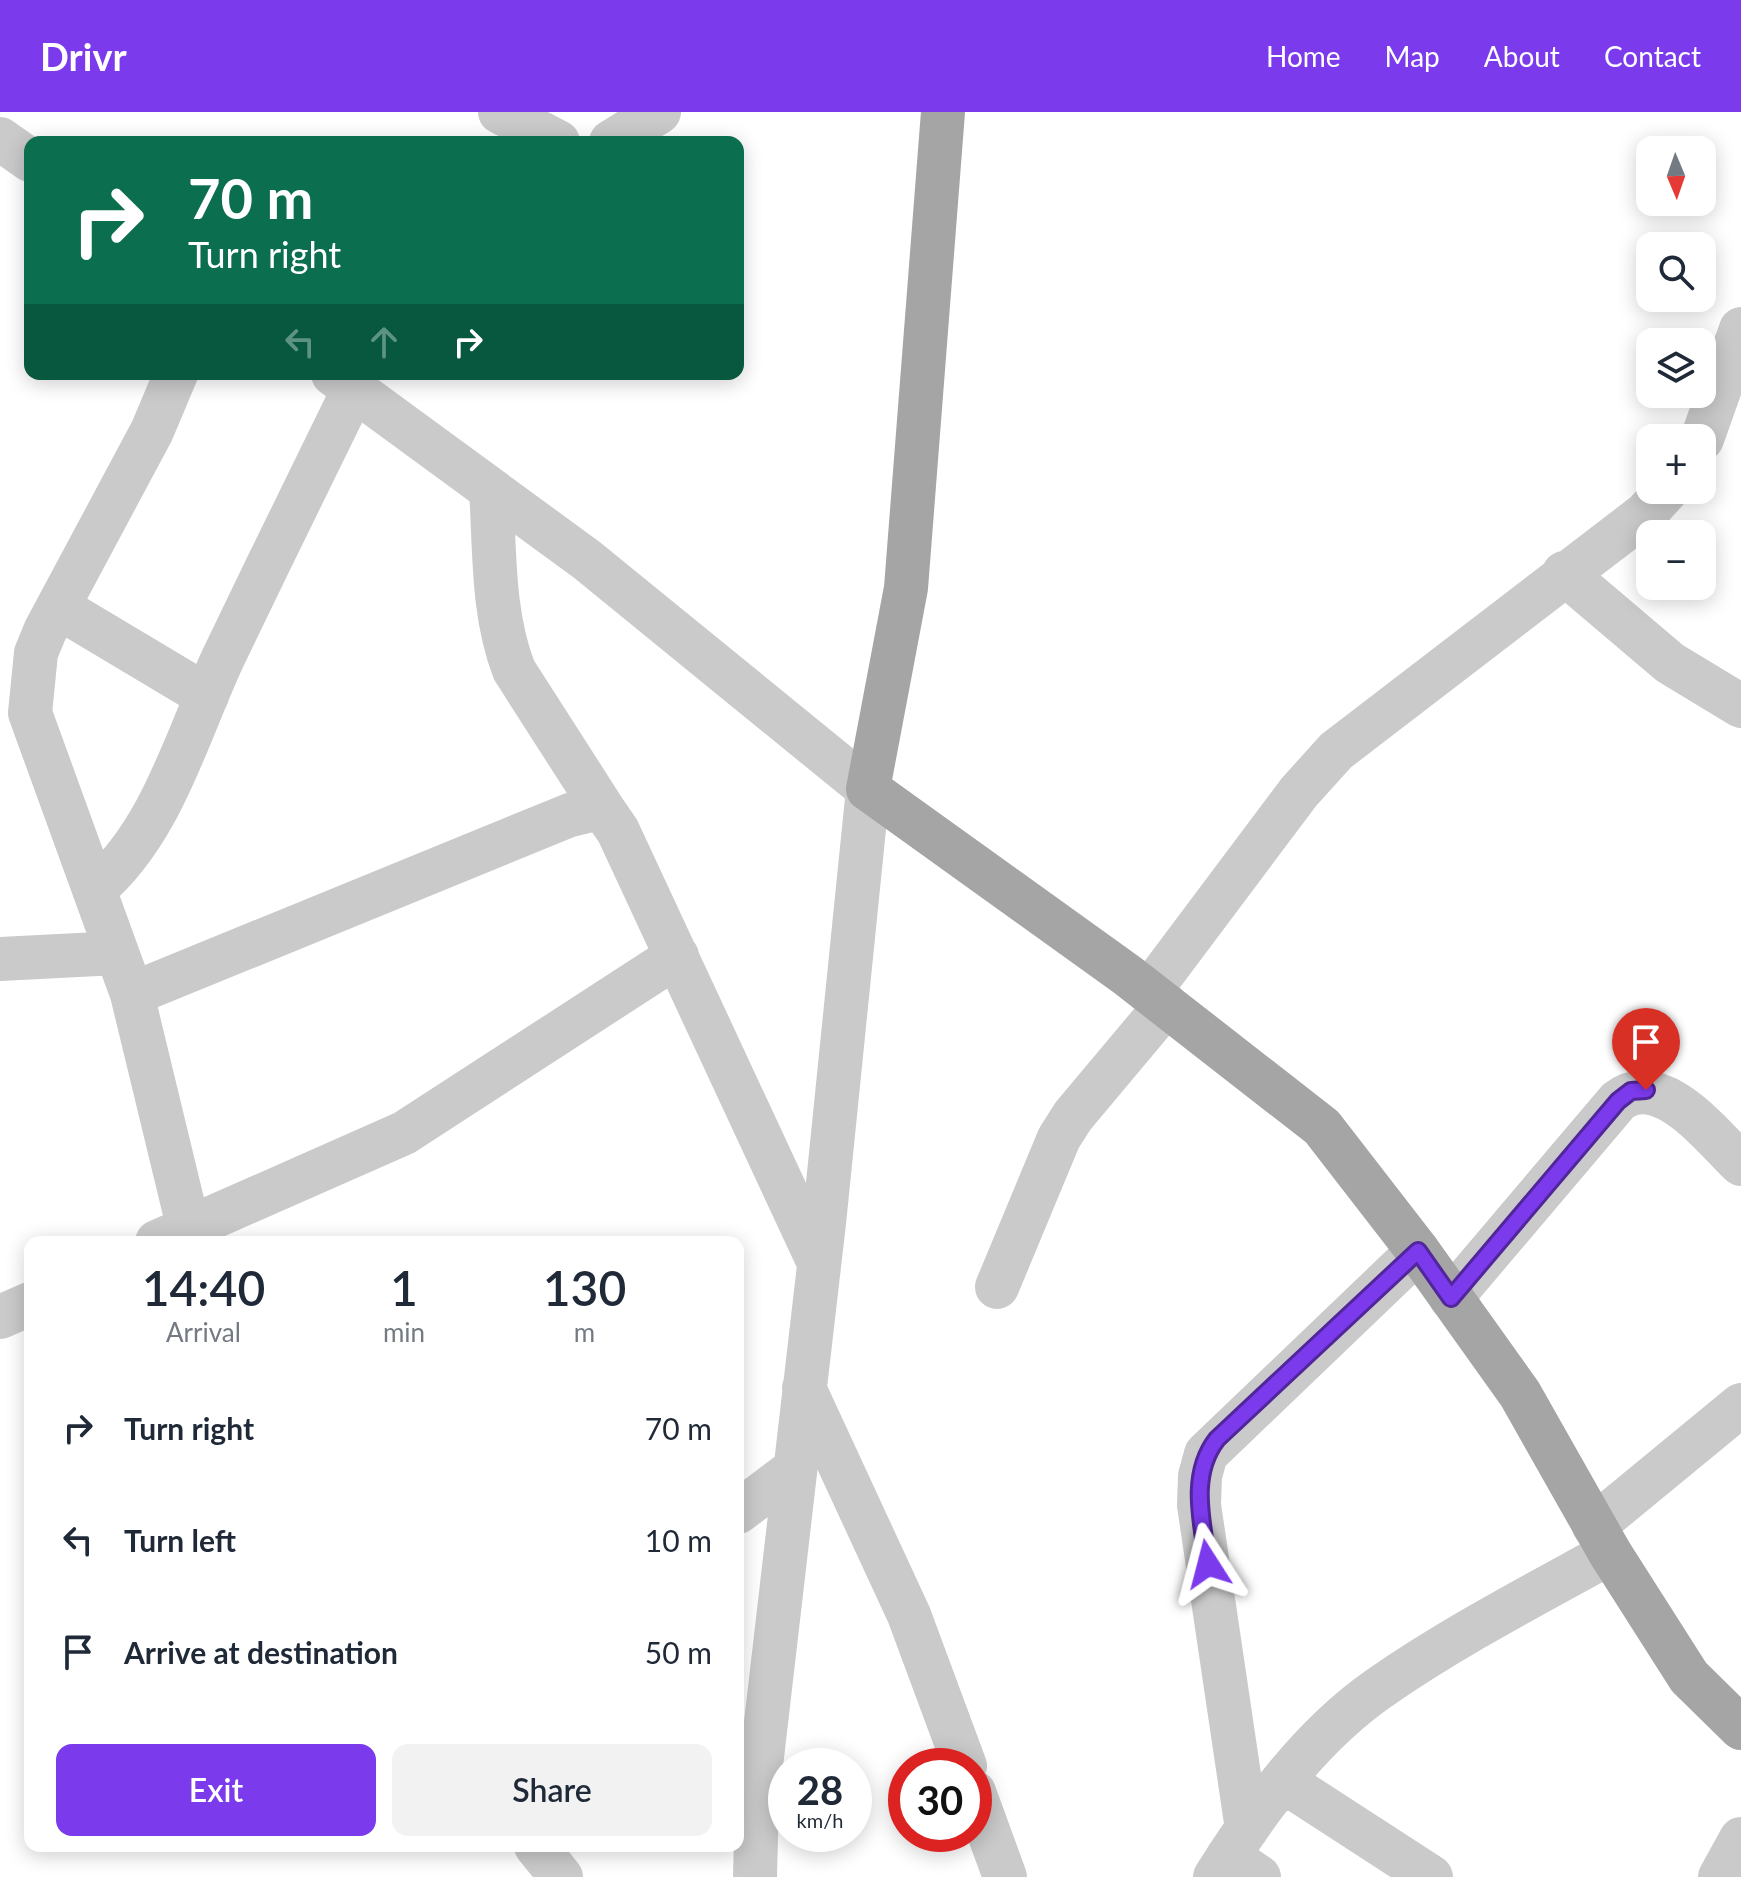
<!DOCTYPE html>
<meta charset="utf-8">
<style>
body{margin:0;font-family:Lato,sans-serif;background:#f2f2f3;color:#1f2937;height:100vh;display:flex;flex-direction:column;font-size:30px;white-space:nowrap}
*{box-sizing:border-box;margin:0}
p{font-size:26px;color:#747a83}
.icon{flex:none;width:44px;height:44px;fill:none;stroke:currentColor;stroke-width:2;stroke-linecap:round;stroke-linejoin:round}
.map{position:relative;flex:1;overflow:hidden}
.side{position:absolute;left:24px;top:1124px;width:720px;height:616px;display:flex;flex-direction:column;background:#fff;border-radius:16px;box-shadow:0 4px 20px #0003}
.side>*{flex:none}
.top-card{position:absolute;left:24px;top:24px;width:720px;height:244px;border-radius:16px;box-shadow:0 4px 20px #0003;background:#0b6e4f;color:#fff;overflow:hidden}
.needle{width:52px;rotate:178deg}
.buttons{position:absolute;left:1636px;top:24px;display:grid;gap:16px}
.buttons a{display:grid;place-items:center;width:80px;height:80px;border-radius:16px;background:#fff;box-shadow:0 4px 20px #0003;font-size:40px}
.speed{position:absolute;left:768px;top:1636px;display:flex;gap:16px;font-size:40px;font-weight:700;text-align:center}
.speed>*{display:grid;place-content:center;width:104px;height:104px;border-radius:50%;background:#fff;box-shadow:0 4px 20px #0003;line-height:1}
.speed small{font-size:20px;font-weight:400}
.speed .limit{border:12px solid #d22;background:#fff;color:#111}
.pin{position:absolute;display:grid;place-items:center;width:68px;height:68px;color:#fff;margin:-82px -34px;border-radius:50% 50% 50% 0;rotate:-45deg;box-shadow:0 0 8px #0007}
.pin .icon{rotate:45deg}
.me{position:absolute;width:88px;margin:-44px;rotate:351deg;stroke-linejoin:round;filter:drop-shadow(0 0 6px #0008)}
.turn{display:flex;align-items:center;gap:28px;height:168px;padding:0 32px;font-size:36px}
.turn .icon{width:104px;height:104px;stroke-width:2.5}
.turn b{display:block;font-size:56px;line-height:68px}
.lanes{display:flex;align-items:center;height:76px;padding:0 32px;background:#0003;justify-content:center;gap:40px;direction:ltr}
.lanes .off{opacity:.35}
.eta{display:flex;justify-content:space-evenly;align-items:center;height:136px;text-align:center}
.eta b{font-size:48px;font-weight:600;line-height:56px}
.action{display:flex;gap:16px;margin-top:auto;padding:16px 32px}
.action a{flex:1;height:92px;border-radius:16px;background:#7c3aed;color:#fff;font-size:32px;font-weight:600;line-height:92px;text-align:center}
.action a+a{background:#f2f2f3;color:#1f2937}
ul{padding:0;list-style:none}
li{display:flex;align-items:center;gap:24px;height:112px;padding:0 32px}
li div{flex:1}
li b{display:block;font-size:30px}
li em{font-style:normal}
header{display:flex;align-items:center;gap:48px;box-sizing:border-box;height:112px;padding:0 40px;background:#7c3aed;color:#fff}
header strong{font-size:38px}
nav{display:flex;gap:44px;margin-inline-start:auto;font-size:28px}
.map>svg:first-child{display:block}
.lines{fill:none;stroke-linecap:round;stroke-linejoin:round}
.minor{stroke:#cacaca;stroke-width:44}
.major{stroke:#a5a5a5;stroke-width:44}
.route-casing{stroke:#51269a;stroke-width:20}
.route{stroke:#7c3aed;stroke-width:14}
</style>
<header>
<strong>Drivr</strong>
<nav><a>Home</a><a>Map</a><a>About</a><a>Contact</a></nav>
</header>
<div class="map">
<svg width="1741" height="1765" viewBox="0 0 1741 1765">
<rect width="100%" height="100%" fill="#fff"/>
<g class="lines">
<path class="minor" d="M500,0l58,30
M0,27l30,21
M611,30l48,-30
M176,262l-24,57 -107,200 -9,22 -6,60 102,281 60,248
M333,262l254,186 281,229 -44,434 -67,577 -2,77
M1702,327l39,-110
M491,378c4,61 1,123 23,180l91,142
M1564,461l106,90 71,43
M58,495l149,89
M94,778c68,-58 92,-152 129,-232 43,-90 87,-179 131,-269
M0,847l117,-6
M1149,880l150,-200 37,-41 309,-237 22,-24
M132,882l438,-179 21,-5 14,2 13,19 201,432
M157,1130l247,-109 273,-177
M997,1175l62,-149 14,-22 93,-111
M1451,1186l167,-197c42,-33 94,35 123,63
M0,1205l30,-13
M804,1276l105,227 56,151
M738,1400l57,-43
M1594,1414l147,-121
M1283,1669l148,96
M974,1680l31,85
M1247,1717l-48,-324 1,-29 6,-22 212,-203
M536,1734l25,31
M1228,1744l31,21
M1215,1765c43,-69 96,-141 163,-188 73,-51 154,-93 232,-136
M1720,1765l21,-38"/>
<path class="major" d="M943,0l-37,476 -38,201 259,186 195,152 96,124 102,143 90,159 79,124 52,51"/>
</g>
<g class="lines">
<defs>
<path id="route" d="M1208,1452c-6,-42 -19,-89 9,-125l201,-188 33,47 167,-197 13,-10 15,-1"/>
</defs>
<use href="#route" class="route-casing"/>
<use href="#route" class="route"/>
</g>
</svg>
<div class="buttons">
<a><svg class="needle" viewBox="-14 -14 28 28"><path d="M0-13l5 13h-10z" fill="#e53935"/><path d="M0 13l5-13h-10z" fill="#747a83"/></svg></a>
<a><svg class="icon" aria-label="search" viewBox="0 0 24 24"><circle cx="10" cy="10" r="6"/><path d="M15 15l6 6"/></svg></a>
<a><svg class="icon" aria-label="layers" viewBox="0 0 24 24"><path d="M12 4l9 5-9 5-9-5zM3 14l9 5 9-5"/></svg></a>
<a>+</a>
<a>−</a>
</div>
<div class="speed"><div>28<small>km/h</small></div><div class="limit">30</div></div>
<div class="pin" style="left:1646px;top:978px;background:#d93025"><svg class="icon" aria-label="arrive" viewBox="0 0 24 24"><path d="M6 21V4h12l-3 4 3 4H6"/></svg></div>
<svg class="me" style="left:1208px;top:1452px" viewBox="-20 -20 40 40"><path d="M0-17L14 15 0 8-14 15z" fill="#7c3aed" stroke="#fff" stroke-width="4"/></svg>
<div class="top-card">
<div class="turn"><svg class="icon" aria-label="right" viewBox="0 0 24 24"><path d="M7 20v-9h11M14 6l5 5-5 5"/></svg><div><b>70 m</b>Turn right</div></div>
<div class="lanes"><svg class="icon off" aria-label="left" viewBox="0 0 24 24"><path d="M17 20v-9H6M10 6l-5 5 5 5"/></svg><svg class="icon off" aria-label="ahead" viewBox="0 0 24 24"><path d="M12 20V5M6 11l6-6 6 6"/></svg><svg class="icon" aria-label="right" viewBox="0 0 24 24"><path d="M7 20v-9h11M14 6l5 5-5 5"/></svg></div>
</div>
<section class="side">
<div class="eta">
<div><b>14:40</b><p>Arrival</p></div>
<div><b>1</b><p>min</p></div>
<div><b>130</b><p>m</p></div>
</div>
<ul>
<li><svg class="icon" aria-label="right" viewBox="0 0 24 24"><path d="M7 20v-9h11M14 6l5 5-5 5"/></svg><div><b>Turn right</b></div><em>70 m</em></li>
<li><svg class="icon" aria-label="left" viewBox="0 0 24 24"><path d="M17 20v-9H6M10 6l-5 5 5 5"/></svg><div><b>Turn left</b></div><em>10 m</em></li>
<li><svg class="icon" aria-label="arrive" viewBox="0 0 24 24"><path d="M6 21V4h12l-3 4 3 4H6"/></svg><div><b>Arrive at destination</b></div><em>50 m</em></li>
</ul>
<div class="action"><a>Exit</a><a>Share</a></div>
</section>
</div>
